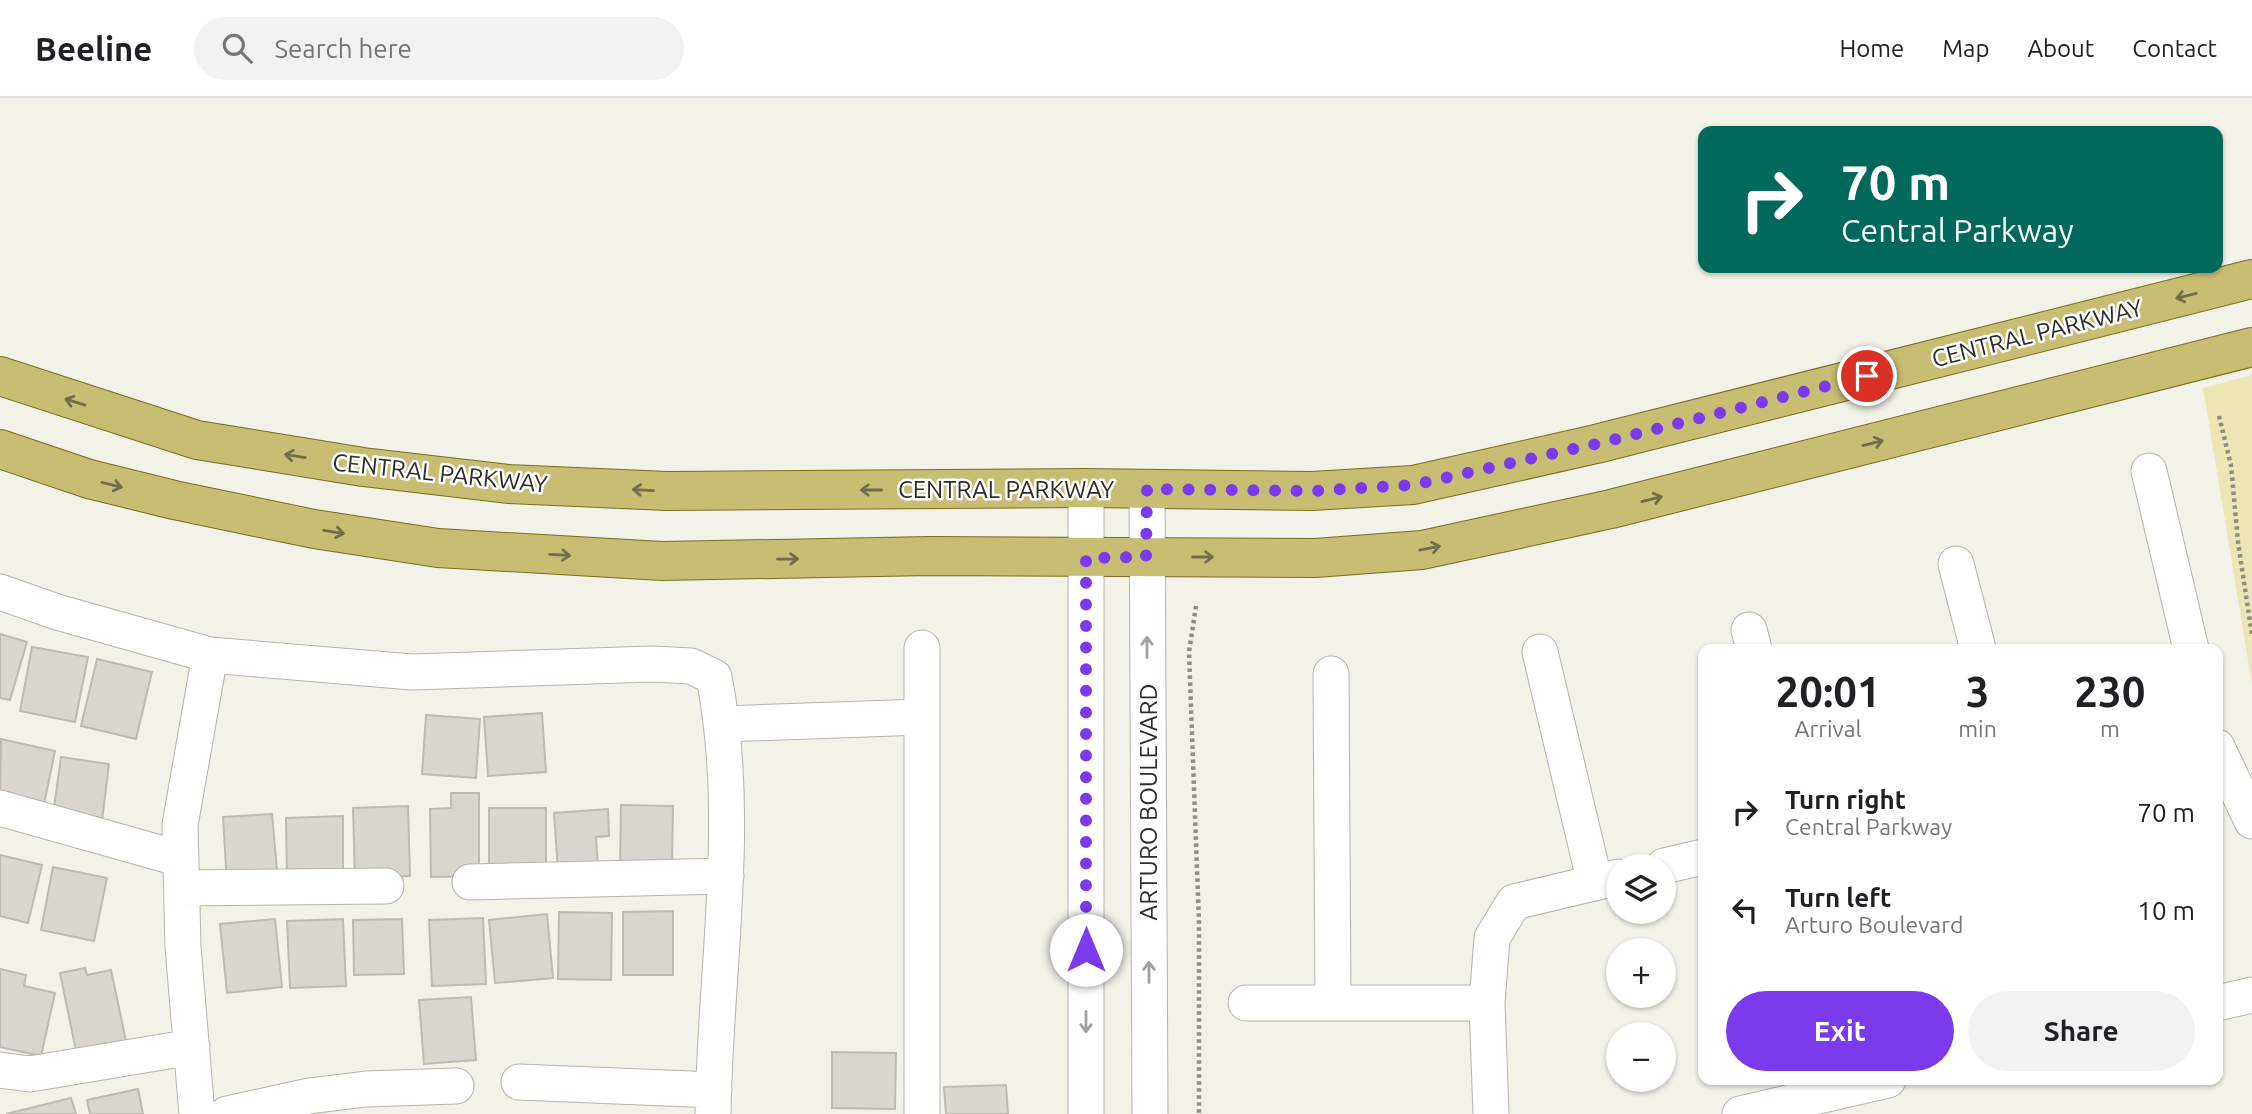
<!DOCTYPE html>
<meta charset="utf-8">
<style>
body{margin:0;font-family:Ubuntu,sans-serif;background:#f2f2f2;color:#202124;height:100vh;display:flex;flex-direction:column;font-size:26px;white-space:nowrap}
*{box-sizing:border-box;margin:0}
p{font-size:23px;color:#757577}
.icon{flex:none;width:38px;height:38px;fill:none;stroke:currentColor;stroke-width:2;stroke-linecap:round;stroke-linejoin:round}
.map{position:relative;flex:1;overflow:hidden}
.side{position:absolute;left:1698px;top:546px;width:525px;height:441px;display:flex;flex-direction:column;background:#fff;border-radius:14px;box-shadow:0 2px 5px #0004}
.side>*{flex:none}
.hud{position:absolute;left:1698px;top:28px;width:525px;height:147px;border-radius:14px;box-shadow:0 2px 5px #0004;background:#00695c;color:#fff;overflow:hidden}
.fabs{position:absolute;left:1606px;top:756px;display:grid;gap:14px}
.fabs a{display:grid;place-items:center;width:70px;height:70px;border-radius:50%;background:#fff;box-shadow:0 2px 5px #0004;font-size:35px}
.pin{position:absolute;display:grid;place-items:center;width:60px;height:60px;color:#fff;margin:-30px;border:4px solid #fff;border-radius:50%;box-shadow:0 2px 7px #0007}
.me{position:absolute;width:77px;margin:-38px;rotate:0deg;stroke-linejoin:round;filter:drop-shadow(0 0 5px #0008)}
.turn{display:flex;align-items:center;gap:24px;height:147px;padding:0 28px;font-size:32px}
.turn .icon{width:91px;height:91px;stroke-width:2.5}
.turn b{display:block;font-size:49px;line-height:60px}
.eta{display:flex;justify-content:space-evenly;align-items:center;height:119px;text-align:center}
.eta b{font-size:42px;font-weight:700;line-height:49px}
.button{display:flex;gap:14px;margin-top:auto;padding:14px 28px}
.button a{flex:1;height:80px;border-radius:42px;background:#7c3aed;color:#fff;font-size:28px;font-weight:700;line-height:80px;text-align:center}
.button a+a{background:#f2f2f2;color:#202124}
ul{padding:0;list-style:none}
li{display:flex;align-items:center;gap:21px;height:98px;padding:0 28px}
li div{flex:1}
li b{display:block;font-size:26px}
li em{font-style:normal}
header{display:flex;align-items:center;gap:42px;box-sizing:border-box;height:98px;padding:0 35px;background:#fff;border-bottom:2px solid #e0e0e0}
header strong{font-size:33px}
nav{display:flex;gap:38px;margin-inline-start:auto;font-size:24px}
.search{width:490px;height:63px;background:#f2f2f2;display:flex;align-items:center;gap:18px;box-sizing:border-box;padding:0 24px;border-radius:38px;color:#757577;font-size:26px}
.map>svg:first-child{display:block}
.green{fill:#ece5b6}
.building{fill:#d8d6ce;stroke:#bcbbb3;stroke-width:2}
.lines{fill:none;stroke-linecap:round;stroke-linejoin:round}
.minor-casing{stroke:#b5b4ac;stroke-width:37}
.major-casing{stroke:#796e1c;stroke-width:40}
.path{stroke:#8e8e87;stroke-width:4.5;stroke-dasharray:3.5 3.5;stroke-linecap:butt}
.minor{stroke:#fff;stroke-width:35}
.major{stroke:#c7bd73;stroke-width:38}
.oneway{stroke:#726d4a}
.oneway2{stroke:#a0a09e}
.route{stroke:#7c3aed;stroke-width:12;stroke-dasharray:0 21.6}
.labels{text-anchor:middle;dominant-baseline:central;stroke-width:5;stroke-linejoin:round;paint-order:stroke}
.street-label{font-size:24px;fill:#2c2c28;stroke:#fff}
</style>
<header>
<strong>Beeline</strong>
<div class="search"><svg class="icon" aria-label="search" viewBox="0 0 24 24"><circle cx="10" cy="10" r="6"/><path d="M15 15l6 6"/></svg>Search here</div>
<nav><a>Home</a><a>Map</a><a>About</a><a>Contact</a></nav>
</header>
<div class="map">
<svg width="2252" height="1016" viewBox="0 0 2252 1016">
<rect width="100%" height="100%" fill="#f3f2e9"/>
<path class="green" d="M2252,277v309l-49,-296z"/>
<path class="building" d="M0,536l27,8 -17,58 -10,-2z
M32,549l56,10 -13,65 -55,-11z
M97,561l55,13 -16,67 -55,-13z
M542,615l4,59 -58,4 -4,-59z
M426,617l54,4 -4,59 -54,-4z
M1,641l54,12 -13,63 -42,-9z
M61,659l48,7 -8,65 -49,-7z
M451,695h28v83l-48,1 -1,-68 21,-1z
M621,707l52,1 -1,63 -52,-1z
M408,708l2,70 -55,2 -2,-70z
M489,710h57v70h-57z
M608,711l1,27 -13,1 2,31 -40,3 -4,-58z
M272,716l6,67 -51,4 -4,-68z
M343,718v61l-56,1 -1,-60z
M0,757l42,10 -14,58 -28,-7z
M53,769l54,11 -13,63 -53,-11z
M673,813v64h-50v-63z
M559,814l53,1 -1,67 -53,-1z
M547,816l6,64 -58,5 -6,-63z
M483,820l3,66 -54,2 -3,-66z
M275,821l7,68 -55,6 -7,-69z
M343,821l3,67 -56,2 -3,-67z
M402,821l2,55 -50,1 -1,-55z
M85,870l2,7 24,-5 15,71 -50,10 -16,-78z
M0,871l26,6 -2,11 31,7 -14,63 -41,-9z
M471,899l5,63 -52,4 -5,-64z
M832,954l64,1 -1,56 -63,-1z
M1006,987l2,29h-62l-2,-27z
M138,991l5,25h-53l-3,-14z
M71,1000l5,16h-70z"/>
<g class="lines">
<defs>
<path id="minor" d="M2149,373l42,178
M1086,390v626
M1147,391l3,625
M1956,466l22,85
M0,494l57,20 153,43
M1749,532l5,19
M1540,554l55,231
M1331,576l2,329
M723,626l199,-7
M2217,649l35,74
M0,710l181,51
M1664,768l39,-9
M470,784l256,-6
M182,790l204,-2
M1246,905h241
M2217,905l35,-8
M0,972l30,4 162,-27
M519,984l195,8
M197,1016l-14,-167 -3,-122 30,-170 202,17 240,-8 39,2 23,11c28,144 1,292 -1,437
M227,1016l82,-18 57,-7 90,-3
M922,1016v-466
M1491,1016l-4,-111 5,-65 22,-36 105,-25
M1740,1016l148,-34"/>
<path id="major" d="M0,278l197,64 166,27 145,17 159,7 419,-3 226,3 101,-6 183,-41 656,-165
M0,351l89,30 85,21 140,29 124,19 224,13 268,-5 385,2 107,-8 189,-41 641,-162"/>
</defs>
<use href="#minor" class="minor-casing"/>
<use href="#major" class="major-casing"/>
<path class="path" d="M2219,318l12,49 7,77 14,93
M1196,508l-7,46 10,271v191"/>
<use href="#minor" class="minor"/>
<use href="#major" class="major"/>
</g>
<defs><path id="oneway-shaft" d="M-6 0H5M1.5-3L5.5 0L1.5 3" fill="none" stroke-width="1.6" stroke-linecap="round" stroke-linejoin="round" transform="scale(1.75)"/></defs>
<g class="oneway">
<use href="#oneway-shaft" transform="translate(2186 198) rotate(166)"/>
<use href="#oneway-shaft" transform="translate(75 304) rotate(-163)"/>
<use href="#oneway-shaft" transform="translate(1873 345) rotate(-14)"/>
<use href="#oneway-shaft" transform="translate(295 358) rotate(-171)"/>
<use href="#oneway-shaft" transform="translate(112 387) rotate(14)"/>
<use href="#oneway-shaft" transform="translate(643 392) rotate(-177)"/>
<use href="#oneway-shaft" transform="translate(871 392) rotate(180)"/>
<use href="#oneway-shaft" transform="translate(1652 401) rotate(-14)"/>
<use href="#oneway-shaft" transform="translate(334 434) rotate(9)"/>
<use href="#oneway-shaft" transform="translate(1430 450) rotate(-11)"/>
<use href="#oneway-shaft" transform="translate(560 457) rotate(3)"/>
<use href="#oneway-shaft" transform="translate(1203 459)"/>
<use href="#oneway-shaft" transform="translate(788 461) rotate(-1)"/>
</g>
<g class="oneway2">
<use href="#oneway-shaft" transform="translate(1147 549) rotate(-90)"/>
<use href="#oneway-shaft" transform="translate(1149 874) rotate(-90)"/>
<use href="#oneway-shaft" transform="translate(1086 924) rotate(90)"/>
</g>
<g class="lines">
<path class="route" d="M1086,852v-392l60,-1 1,-68 165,2 101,-6 183,-41 271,-68"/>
</g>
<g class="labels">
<g class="street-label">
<text transform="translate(2037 235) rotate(-14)">CENTRAL PARKWAY</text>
<text transform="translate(440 375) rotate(6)">CENTRAL PARKWAY</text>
<text x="1006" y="391">CENTRAL PARKWAY</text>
<text transform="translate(1148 704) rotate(-90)">ARTURO BOULEVARD</text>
</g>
</g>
</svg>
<div class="fabs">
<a><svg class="icon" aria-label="layers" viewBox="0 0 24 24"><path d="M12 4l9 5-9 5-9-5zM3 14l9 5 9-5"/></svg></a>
<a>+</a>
<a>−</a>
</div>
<div class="pin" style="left:1867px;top:278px;background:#d93025"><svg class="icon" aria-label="arrive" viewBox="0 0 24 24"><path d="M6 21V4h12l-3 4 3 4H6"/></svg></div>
<svg class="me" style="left:1086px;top:852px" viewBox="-20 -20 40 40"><circle r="19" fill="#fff"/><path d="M0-13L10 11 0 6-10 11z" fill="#7c3aed"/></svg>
<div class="hud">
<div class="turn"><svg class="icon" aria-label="right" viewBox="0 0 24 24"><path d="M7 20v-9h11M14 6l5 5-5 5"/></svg><div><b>70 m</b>Central Parkway</div></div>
</div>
<section class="side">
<div class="eta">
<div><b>20:01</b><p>Arrival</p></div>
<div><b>3</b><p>min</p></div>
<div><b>230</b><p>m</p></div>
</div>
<ul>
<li><svg class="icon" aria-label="right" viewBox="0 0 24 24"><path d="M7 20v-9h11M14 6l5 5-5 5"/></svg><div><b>Turn right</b><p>Central Parkway</p></div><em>70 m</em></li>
<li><svg class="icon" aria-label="left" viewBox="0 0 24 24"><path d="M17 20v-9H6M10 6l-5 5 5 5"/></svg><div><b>Turn left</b><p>Arturo Boulevard</p></div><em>10 m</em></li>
</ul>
<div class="button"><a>Exit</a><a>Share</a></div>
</section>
</div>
